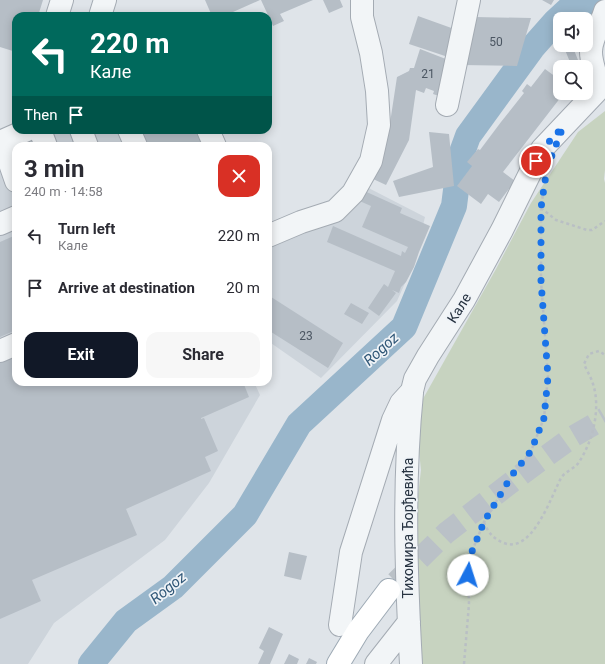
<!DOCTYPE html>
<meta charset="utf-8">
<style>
body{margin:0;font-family:Roboto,sans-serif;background:#f7f7f7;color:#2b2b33;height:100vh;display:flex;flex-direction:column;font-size:15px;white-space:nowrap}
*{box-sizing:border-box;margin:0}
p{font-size:13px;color:#7c7c81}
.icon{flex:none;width:22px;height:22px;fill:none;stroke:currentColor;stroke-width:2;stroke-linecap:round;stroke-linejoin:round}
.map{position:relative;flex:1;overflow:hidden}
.drawer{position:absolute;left:12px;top:142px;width:260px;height:244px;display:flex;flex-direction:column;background:#fff;border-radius:12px;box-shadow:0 2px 10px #0003}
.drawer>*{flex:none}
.hud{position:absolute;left:12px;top:12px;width:260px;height:122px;border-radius:12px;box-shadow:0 2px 10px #0003;background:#00695c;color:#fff;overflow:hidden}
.tools{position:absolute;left:553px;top:12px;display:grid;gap:8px}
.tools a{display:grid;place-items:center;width:40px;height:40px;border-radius:8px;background:#fff;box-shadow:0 2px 10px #0003;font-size:20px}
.pin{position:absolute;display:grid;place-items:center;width:34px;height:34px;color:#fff;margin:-17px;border:2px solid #fff;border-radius:50%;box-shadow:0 1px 4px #0007}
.me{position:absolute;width:44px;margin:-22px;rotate:5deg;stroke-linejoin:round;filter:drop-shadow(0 0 3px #0008)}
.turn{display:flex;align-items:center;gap:14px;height:84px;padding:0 12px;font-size:18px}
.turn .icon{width:52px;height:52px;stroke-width:2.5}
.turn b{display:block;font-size:28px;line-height:34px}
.then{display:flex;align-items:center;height:38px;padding:0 12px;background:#0003;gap:8px;font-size:15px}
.round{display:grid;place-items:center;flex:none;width:42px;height:42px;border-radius:12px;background:#f7f7f7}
.summary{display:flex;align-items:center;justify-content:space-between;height:68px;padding:0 12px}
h1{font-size:24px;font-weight:700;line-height:30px}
.action{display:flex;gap:8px;margin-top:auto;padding:8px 12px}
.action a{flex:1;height:46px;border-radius:12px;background:#111827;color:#fff;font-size:16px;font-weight:700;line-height:46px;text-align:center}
.action a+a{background:#f7f7f7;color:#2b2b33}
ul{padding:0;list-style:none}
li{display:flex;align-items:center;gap:12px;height:52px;padding:0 12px}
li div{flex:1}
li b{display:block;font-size:15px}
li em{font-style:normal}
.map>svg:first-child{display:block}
.built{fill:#cdd4db}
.green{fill:#c7d3c0}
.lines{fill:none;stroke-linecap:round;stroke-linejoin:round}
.river{stroke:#99b6cb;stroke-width:26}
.building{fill:#b6bec6}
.major-tunnel{stroke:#bac1c7;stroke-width:22;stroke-dasharray:22 11;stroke-linecap:butt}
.minor-casing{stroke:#a4abb3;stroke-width:24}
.major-casing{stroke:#9eaab5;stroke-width:24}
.path{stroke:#b9bfc4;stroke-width:2.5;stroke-dasharray:3 3;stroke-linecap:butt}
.minor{stroke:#f2f5f7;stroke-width:22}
.major{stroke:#fff;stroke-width:22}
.route{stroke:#1a73e8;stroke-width:7;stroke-dasharray:0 12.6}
.labels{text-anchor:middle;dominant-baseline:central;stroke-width:3.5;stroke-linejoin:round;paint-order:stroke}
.number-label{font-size:12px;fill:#4b5662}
.street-label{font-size:14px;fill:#273341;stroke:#eff3f7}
.water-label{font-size:15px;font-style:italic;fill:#305777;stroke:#eff3f7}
</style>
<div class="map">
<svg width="605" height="664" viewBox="0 0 605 664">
<rect width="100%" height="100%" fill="#dfe4e9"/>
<path class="built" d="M28,130h188l7,16h-207v193l-16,7v-202z
M351,179l74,38 -11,46 -17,38 -76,77 -53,-37v-99l53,-23z
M0,352l16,30h238l6,13 -51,88 -44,57 -111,83 -26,41h-28z"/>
<path class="green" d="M605,111v59l-1,9 1,4v481h-183l-6,-62 -3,-64 8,-68 -6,-57 81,-144 35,-66 47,-71z"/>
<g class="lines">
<path class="river" d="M91,664l35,-43 47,-34 72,-72 54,-91 105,-97 50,-121 6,-48 8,-22 64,-88 23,-26 13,-12 16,-5h21"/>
</g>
<path class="building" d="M0,0h43l-5,16h-22v36l-16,-5z
M205,0h55l-36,16h-12z
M261,0h52l-33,14 4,7 -11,5z
M323,0h17l3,7 -14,6z
M542,0h12l-3,5z
M418,16l39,14 -9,27 -39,-13z
M475,17l56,1 -14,48 -55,-1z
M563,45h9l8,20 -8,2z
M420,49l31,12 -12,35 -6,-2 1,-3 -8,-3 -2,5 -8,-3 -7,50 -23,45 -15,-7 17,-42 9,-59 12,-6 1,-3h4z
M545,69l15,11v13h4l-61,79 12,9 -16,21 -11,-8 -7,10 -24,-18 15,-20 -5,-4 11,-13 2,1 21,-28 23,-29 -2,-2 5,-7 4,3z
M135,130h64l7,16h-64z
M429,132l20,2 5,52 -55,11 -6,-16 40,-14z
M360,189l42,19 -2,5 30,13 -11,26 -5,15 -8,15 -5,5 -2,6 -7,-3 4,3 -17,23 -11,-8 16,-24 4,3 7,-16 -68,-29 6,-16 68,30 1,-5 3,2 3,-6 -46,-20 9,-21 -16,-7z
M16,235v95l-16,7v-95z
M268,295l75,48 -15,25 -60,-38z
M351,303l18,10 -7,11 -18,-10z
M16,354v28h227l6,15 -48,21v1l3,-1 14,33 -13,6 6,14 -85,38 11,26 -105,45 9,21 -41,18v-258z
M289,552l18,4 -6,24 -17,-4z
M269,627l14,7 -13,30h-12l6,-13 -5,-3z
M289,654l10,5 -2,5h-13z
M309,658l8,4 -1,2h-10z"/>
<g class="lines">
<path class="major-tunnel" d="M396,582l50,-49 80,-62 48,-35 31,-18"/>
<defs>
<path id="minor" d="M57,16l5,-16
M100,16l5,-16
M447,105l22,-105
M40,130l6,16
M81,130l6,16
M129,130l7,16
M208,130l7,16
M2,141l14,40
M0,142l27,-12
M0,224l16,-7
M268,236l33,-14 34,-11 18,-18 18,-32 8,-36 -2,-34 -6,-38 -9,-36v-17
M0,351l16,-7
M340,625l11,-73 42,-132 8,-17 11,-12 3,-12 13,-23 36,-56 38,-70 40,-81 54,-57c4,-12 -5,-26 -5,-40 0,-15 10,-27 14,-41
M376,664l33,-42
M411,664c-5,-90 -8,-181 1,-271"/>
<path id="major" d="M338,664l20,-33 31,-41"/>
</defs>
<use href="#minor" class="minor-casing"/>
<use href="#major" class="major-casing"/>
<path class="path" d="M541,208l15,12 31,10h5l13,-9
M484,522c4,11 10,17 20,21 28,11 47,-46 57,-65 4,-7 14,-9 18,-16 14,-21 22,-54 14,-78 -2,-7 -6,-13 -9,-20l5,-10 10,-3 6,4
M464,664l5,-60 -1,-43 16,-39 28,-47 19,-24 13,-33 4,-41 -7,-96v-73l3,-21"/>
<use href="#minor" class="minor"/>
<use href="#major" class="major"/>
</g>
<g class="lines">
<path class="route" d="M468,575v-14l16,-39 28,-47 19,-24 13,-33 4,-41 -7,-96v-73l6,-40 16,-41 -21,22 -6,12"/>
</g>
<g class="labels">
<g class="number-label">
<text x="496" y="42">50</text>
<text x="428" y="74">21</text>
<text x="306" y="336">23</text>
</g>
<g class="street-label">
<text transform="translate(459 308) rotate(-58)">Кале</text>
<text transform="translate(408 528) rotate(-90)">Тихомира Ђорђевића</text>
</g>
<g class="water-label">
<text transform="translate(381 349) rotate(-42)">Rogoz</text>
<text transform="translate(168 588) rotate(-39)">Rogoz</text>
</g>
</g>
</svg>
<div class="tools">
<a><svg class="icon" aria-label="sound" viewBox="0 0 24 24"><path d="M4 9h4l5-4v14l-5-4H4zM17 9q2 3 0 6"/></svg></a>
<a><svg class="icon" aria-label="search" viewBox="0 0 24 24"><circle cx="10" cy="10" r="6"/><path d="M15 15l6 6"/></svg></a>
</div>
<div class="pin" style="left:536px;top:161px;background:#d93025"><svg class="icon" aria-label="arrive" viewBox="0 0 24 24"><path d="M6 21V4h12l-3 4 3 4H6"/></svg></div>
<svg class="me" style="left:468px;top:575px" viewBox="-20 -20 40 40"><circle r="19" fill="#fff"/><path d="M0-13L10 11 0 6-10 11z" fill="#1a73e8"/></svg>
<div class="hud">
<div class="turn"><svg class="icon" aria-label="left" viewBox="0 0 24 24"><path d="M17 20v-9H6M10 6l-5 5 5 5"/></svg><div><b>220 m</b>Кале</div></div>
<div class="then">Then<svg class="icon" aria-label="arrive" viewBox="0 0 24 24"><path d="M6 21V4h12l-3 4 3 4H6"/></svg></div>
</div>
<section class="drawer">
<div class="summary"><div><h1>3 min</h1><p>240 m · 14:58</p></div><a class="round" style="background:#d93025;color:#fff"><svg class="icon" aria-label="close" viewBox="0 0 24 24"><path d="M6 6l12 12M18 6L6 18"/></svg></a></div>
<ul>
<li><svg class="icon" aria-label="left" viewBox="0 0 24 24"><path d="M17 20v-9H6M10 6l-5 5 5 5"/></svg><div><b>Turn left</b><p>Кале</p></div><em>220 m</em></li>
<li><svg class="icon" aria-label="arrive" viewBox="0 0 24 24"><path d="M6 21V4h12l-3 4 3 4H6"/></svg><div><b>Arrive at destination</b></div><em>20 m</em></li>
</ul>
<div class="action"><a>Exit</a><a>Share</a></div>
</section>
</div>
